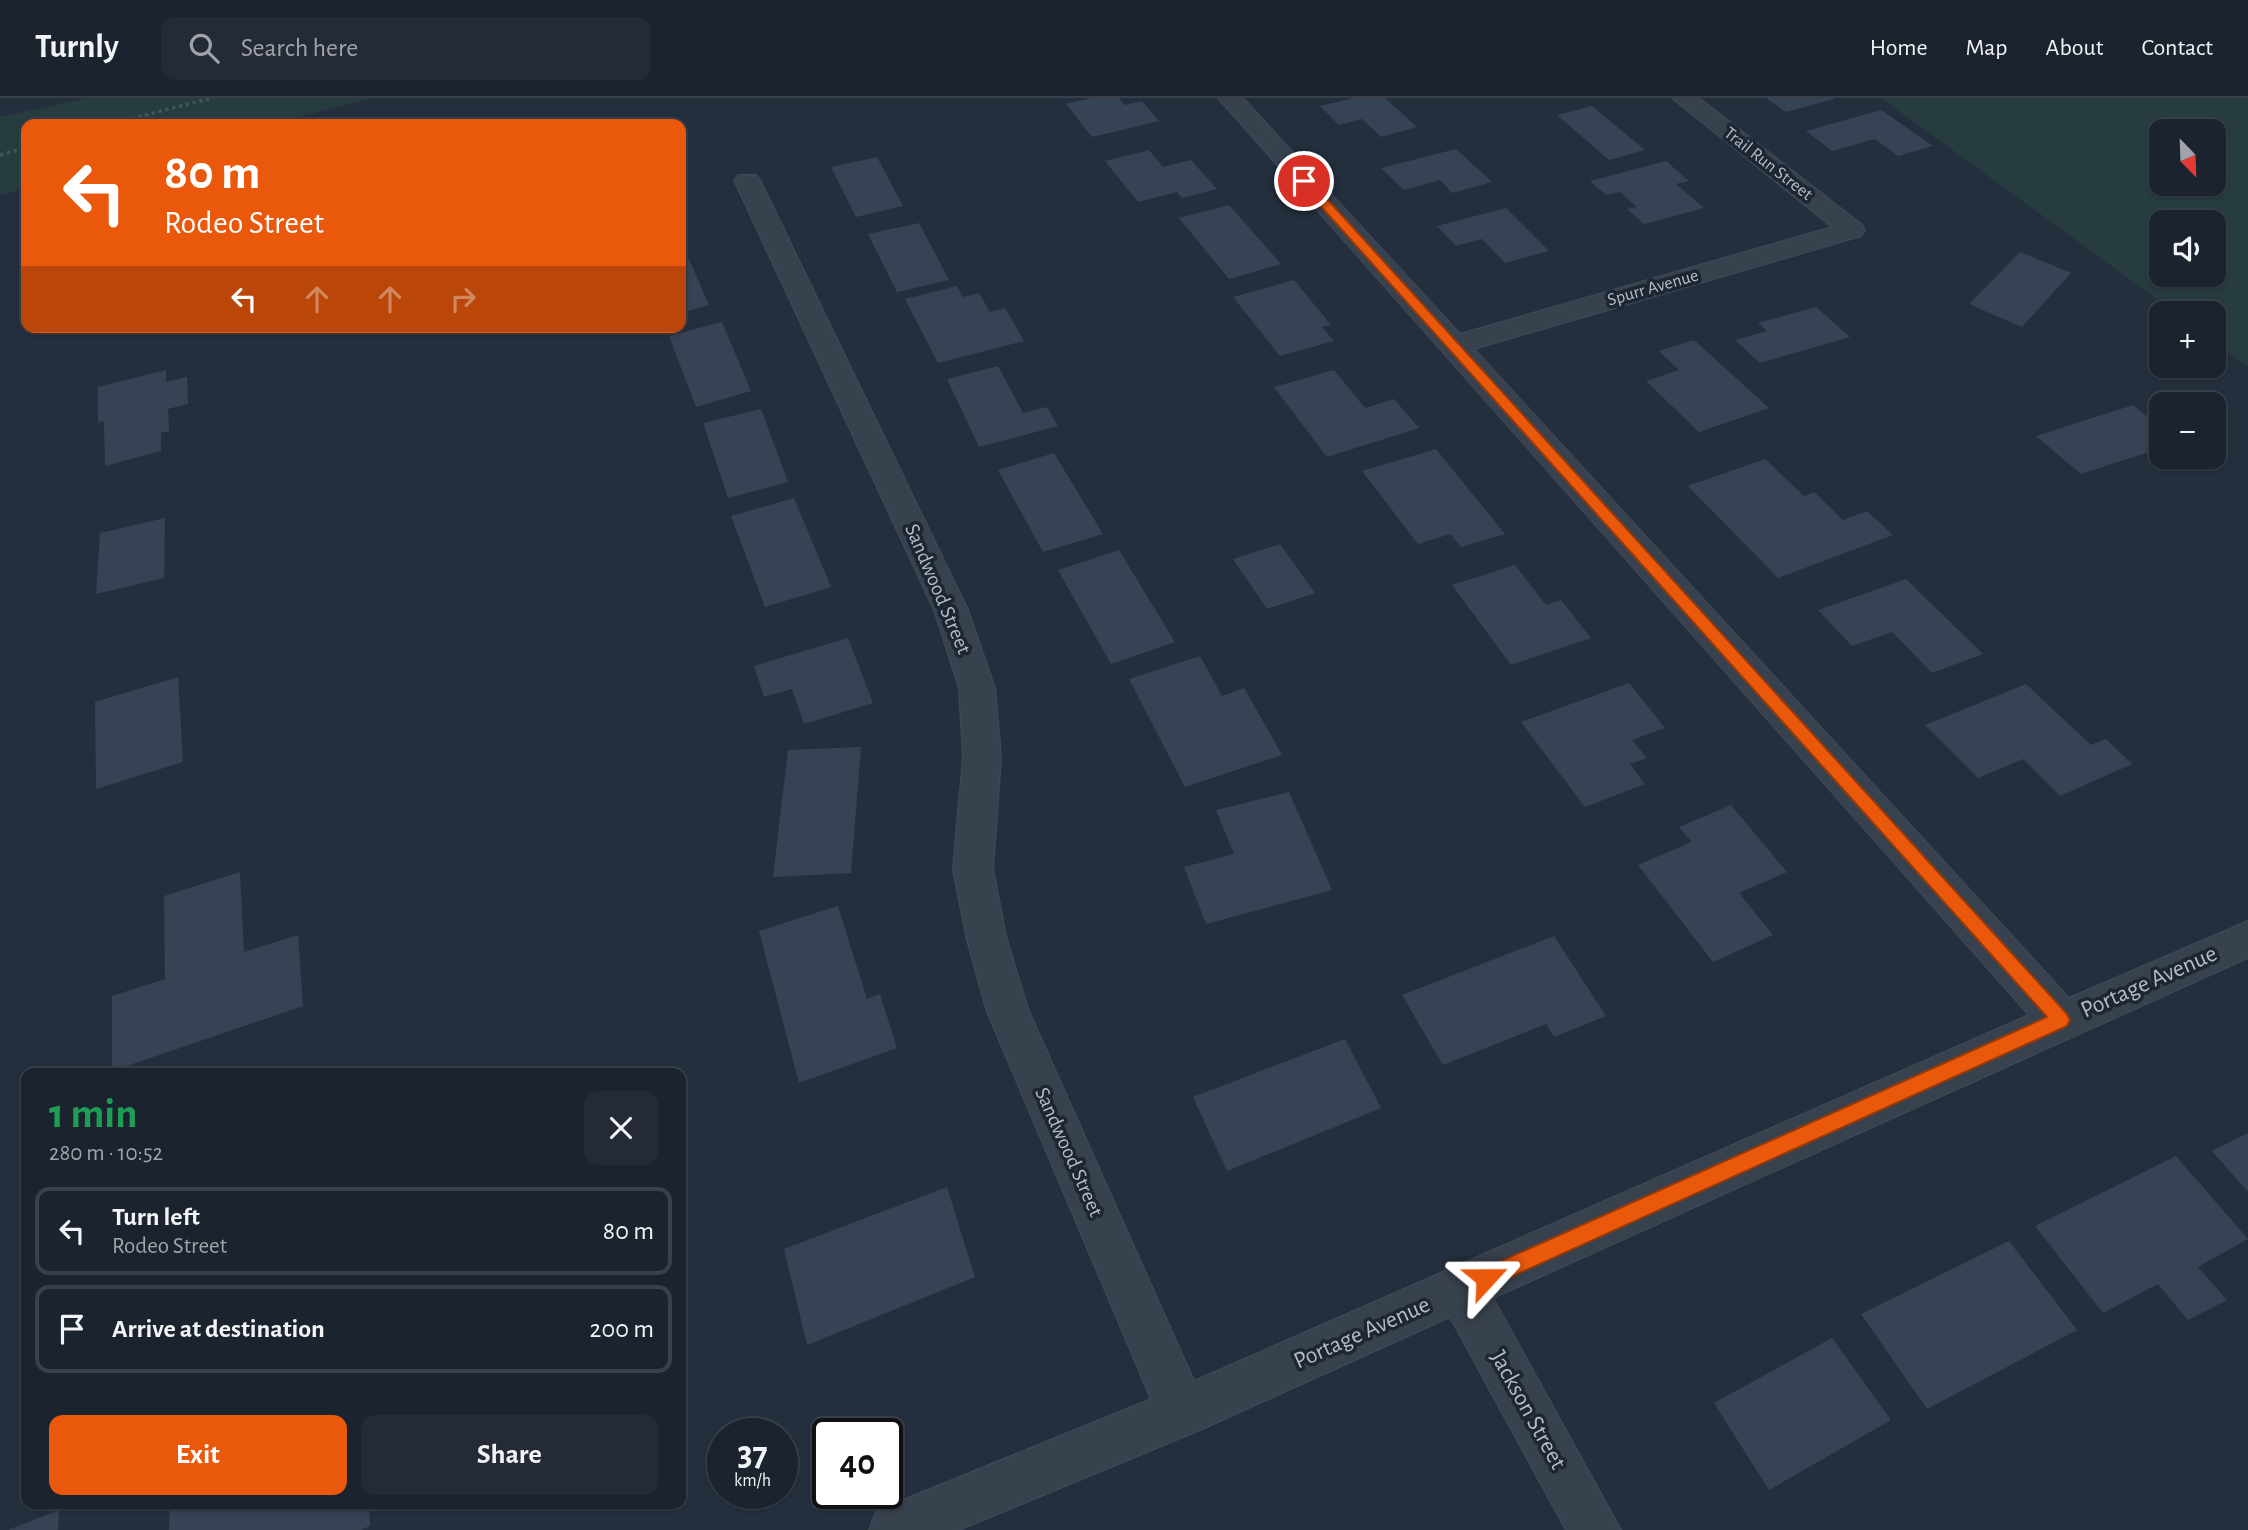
<!DOCTYPE html>
<meta charset="utf-8">
<style>
body{margin:0;font-family:"Alegreya Sans",sans-serif;background:#242b36;color:#f1f3f6;height:100vh;display:flex;flex-direction:column;font-size:26px;white-space:nowrap}
*{box-sizing:border-box;margin:0}
p{font-size:23px;color:#a0a4aa}
.icon{flex:none;width:38px;height:38px;fill:none;stroke:currentColor;stroke-width:2;stroke-linecap:round;stroke-linejoin:round}
.map{position:relative;flex:1;overflow:hidden}
.sheet{position:absolute;left:21px;top:970px;width:665px;height:441px;display:flex;flex-direction:column;background:#1b232e;border-radius:14px;box-shadow:0 2px 5px #0004,0 0 0 2px #39404a}
.sheet>*{flex:none}
.top-card{position:absolute;left:21px;top:21px;width:665px;height:214px;border-radius:14px;box-shadow:0 2px 5px #0004,0 0 0 2px #39404a;background:#ea580c;color:#fff;overflow:hidden}
.needle{width:46px;rotate:157deg}
.controls{position:absolute;left:2149px;top:21px;display:grid;gap:14px}
.controls a{display:grid;place-items:center;width:77px;height:77px;border-radius:14px;background:#1b232e;box-shadow:0 2px 5px #0004,0 0 0 2px #39404a;font-size:35px}
.speed{position:absolute;left:707px;top:1320px;display:flex;gap:14px;font-size:35px;font-weight:700;text-align:center}
.speed>*{display:grid;place-content:center;width:91px;height:91px;border-radius:50%;background:#1b232e;box-shadow:0 2px 5px #0004,0 0 0 2px #39404a;line-height:1}
.speed small{font-size:18px;font-weight:400}
.speed .limit{border:4px solid #111;border-radius:10px;background:#fff;color:#111}
.pin{position:absolute;display:grid;place-items:center;width:60px;height:60px;color:#fff;margin:-30px;border:4px solid #fff;border-radius:50%;box-shadow:0 2px 7px #0007}
.me{position:absolute;width:77px;margin:-38px;rotate:66deg;stroke-linejoin:round;filter:drop-shadow(0 0 5px #0008)}
.turn{display:flex;align-items:center;gap:24px;height:147px;padding:0 28px;font-size:32px}
.turn .icon{width:91px;height:91px;stroke-width:2.5}
.turn b{display:block;font-size:49px;line-height:60px}
.lanes{display:flex;align-items:center;height:66px;padding:0 28px;background:#0003;justify-content:center;gap:35px;direction:ltr}
.lanes .off{opacity:.35}
.round{display:grid;place-items:center;flex:none;width:74px;height:74px;border-radius:14px;background:#242b36}
.overview{display:flex;align-items:center;justify-content:space-between;height:119px;padding:0 28px}
h1{font-size:42px;font-weight:700;line-height:52px;color:#1e9e55}
.primary-button{display:flex;gap:14px;margin-top:auto;padding:14px 28px}
.primary-button a{flex:1;height:80px;border-radius:14px;background:#ea580c;color:#fff;font-size:28px;font-weight:700;line-height:80px;text-align:center}
.primary-button a+a{background:#242b36;color:#f1f3f6}
ul{padding:0;list-style:none}
li{display:flex;align-items:center;gap:21px;height:88px;margin:0 14px 10px;padding:0 14px;border:4px solid #39404a;border-radius:14px}
li div{flex:1}
li b{display:block;font-size:26px}
li em{font-style:normal}
header{display:flex;align-items:center;gap:42px;box-sizing:border-box;height:98px;padding:0 35px;background:#1b232e;border-bottom:2px solid #39404a}
header strong{font-size:33px}
nav{display:flex;gap:38px;margin-inline-start:auto;font-size:24px}
.search{width:490px;height:63px;background:#242b36;display:flex;align-items:center;gap:18px;box-sizing:border-box;padding:0 24px;border-radius:14px;color:#a0a4aa;font-size:26px}
.map>svg:first-child{display:block}
.green{fill:#263c3f;fill-rule:evenodd}
.building{fill:#364354}
.lines{fill:none;stroke-linecap:round;stroke-linejoin:round}
.minor-casing{stroke:#414a57;stroke-width:2}
.path{stroke:#3f5557;stroke-width:3.5;stroke-dasharray:3.5 3.5;stroke-linecap:butt}
.minor{fill:#38414e;fill-rule:evenodd}
.route{fill:#ea580c;stroke:#983908;stroke-width:2}
.labels{text-anchor:middle;dominant-baseline:central;stroke-width:7;stroke-linejoin:round;paint-order:stroke}
.far-street-label{font-size:18px;fill:#b4bcc9;stroke:#1d2633}
.street-label{font-size:21px;fill:#b4bcc9;stroke:#1d2633}
.near-street-label{font-size:24px;fill:#b4bcc9;stroke:#1d2633}
</style>
<header>
<strong>Turnly</strong>
<div class="search"><svg class="icon" aria-label="search" viewBox="0 0 24 24"><circle cx="10" cy="10" r="6"/><path d="M15 15l6 6"/></svg>Search here</div>
<nav><a>Home</a><a>Map</a><a>About</a><a>Contact</a></nav>
</header>
<div class="map">
<svg width="2248" height="1432" viewBox="0 0 2248 1432">
<rect width="100%" height="100%" fill="#242f3e"/>
<path class="green" d="M88,0h285l-101,26h-246v64l-26,7v-78z
M1881,0h367v270l-34,-26v-29h-38zM2161,33h53v53h-53zM2161,124h53v53h-53z"/>
<path class="building" d="M1091,0h28l6,7 17,-4 17,20 -67,16 -26,-33z
M1353,0h32l32,29 -36,10 -19,-18 -23,6 -19,-19z
M1766,0h68v1l-48,13z
M1592,8l53,44 -36,10 -52,-45z
M1881,12l52,36 -35,10 -23,-17 -43,12 -26,-20z
M1456,51l36,33 -40,11 -12,-13 -36,10 -23,-22z
M1149,52l14,17 28,-7 26,29 -35,9 -5,-6 -39,10 -33,-41z
M877,59l26,49 -47,11 -25,-50z
M1666,63l23,20 -13,3 28,24 -60,16 -17,-15 10,-2 -17,-15 -14,3 -16,-14z
M1229,107l52,59 -52,15 -50,-61z
M1506,110l43,43 -44,12 -23,-24 -26,7 -19,-20z
M919,125l30,57 -52,12 -29,-58z
M685,152l24,55 -28,8v-62z
M2020,154l51,21 -49,54 -53,-23z
M1294,182l37,45 -9,2 12,14 -54,15 -47,-59z
M957,188l6,11 16,-4 11,19 15,-4 19,33 -86,22 -33,-64z
M1816,209l34,30 -90,26 -25,-23 32,-9 -9,-8z
M722,224l29,69 -55,16 -27,-71z
M1694,242l75,68 -70,24 -53,-51 33,-11 -20,-19z
M998,268l25,47 24,-6 11,19 -79,21 -32,-68z
M166,272v12l21,-5 1,27 -20,5 1,22 -8,2v18l-56,15 -1,-45 -6,1v-35z
M1334,272l31,38 29,-9 25,29 -92,29 -53,-70z
M2133,307l28,23v20l-80,26 -45,-38z
M761,311l27,73 -60,16 -25,-75z
M1436,351l69,85 -44,13 -11,-13 -32,10 -56,-73z
M1054,355l49,81 -60,18 -45,-82z
M1765,361l39,37 10,-4 29,28 24,-9 26,24 -115,43 -90,-92z
M794,400l37,89 -66,20 -34,-91z
M165,420l-1,60 -68,16 4,-61z
M1280,446l35,49 -48,16 -34,-50z
M1119,452l56,92 -64,22 -53,-94z
M1515,467l31,40 15,-5 30,38 -80,27 -59,-80z
M1906,481l77,75 -51,19 -40,-41 -40,14 -34,-36z
M848,540l25,65 -69,21 -12,-35 -28,8 -10,-31z
M1200,558l22,40 22,-8 38,67 -97,32 -56,-108z
M178,579l5,85 -87,27 -1,-87z
M1629,585l36,45 -33,12 15,18 -17,6 15,20 -60,23 -64,-85z
M2026,586l65,61 15,-6 26,25 -72,32 -37,-37 -45,19 -53,-53z
M861,649l-10,126 -78,4 15,-127z
M1289,694l43,98 -126,34 -22,-57 50,-13 -18,-44z
M1731,707l56,67 -48,21 34,42 -60,27 -75,-97 54,-23 -13,-15z
M240,774l4,80 54,-17 5,71 -191,65v-75l53,-17 -1,-83z
M838,808l29,93 13,-5 17,54 -98,35 -40,-152z
M1554,838l52,80 -52,21 -8,-13 -103,41 -41,-70z
M1345,941l36,69 -154,63 -34,-74z
M2248,1035v59l-36,-41z
M2176,1058l72,83 -50,28 29,33 -39,20 -30,-36 -55,29 -68,-87z
M947,1089l28,90 -168,68 -23,-96z
M2009,1143l68,89 -150,79 -66,-95z
M1832,1240l59,82 -122,70 -55,-87z
M170,1405h199l1,23 -9,4h-192z
M59,1412l-1,20h-50z"/>
<g class="lines">
<defs>
<path id="minor" d="M1218,0h25l217,236 372,-107 -160,-129h27l162,126 4,6 -4,6 -387,113 595,649 179,-77v37l-755,340 128,232h-55l-116,-213 -250,113 -241,100h-90l7,-19 275,-112 -165,-390 -20,-73 -13,-67 10,-112 -4,-69 -25,-78 -200,-430 4,-5h18l4,5 208,430 27,78 6,69 -8,112 13,67 22,73 166,372 835,-366z"/>
</defs>
<use href="#minor" class="minor-casing"/>
<path class="path" d="M111,26l101,-26
M0,57l26,-7"/>
<use href="#minor" class="minor"/>
</g>
<path class="route" d="M1300,80h8l759,836 3,6 -3,6 -574,259 -7,3 -7,-3 -3,-7 3,-7 568,-254 -747,-834z"/>
<g class="labels">
<g class="far-street-label">
<text transform="translate(1768 66) rotate(38)">Trail Run Street</text>
<text transform="translate(1653 190) rotate(-16)">Spurr Avenue</text>
</g>
<g class="street-label">
<text transform="translate(938 491) rotate(67)">Sandwood Street</text>
<text transform="translate(1069 1054) rotate(66)">Sandwood Street</text>
</g>
<g class="near-street-label">
<text transform="translate(2149 884) rotate(-24)">Portage Avenue</text>
<text transform="translate(1362 1235) rotate(-24)">Portage Avenue</text>
<text transform="translate(1528 1312) rotate(61)">Jackson Street</text>
</g>
</g>
</svg>
<div class="controls">
<a><svg class="needle" viewBox="-14 -14 28 28"><path d="M0-13l5 13h-10z" fill="#e53935"/><path d="M0 13l5-13h-10z" fill="#a0a4aa"/></svg></a>
<a><svg class="icon" aria-label="sound" viewBox="0 0 24 24"><path d="M4 9h4l5-4v14l-5-4H4zM17 9q2 3 0 6"/></svg></a>
<a>+</a>
<a>−</a>
</div>
<div class="speed"><div>37<small>km/h</small></div><div class="limit">40</div></div>
<div class="pin" style="left:1304px;top:83px;background:#d93025"><svg class="icon" aria-label="arrive" viewBox="0 0 24 24"><path d="M6 21V4h12l-3 4 3 4H6"/></svg></div>
<svg class="me" style="left:1486px;top:1180px" viewBox="-20 -20 40 40"><path d="M0-17L14 15 0 8-14 15z" fill="#ea580c" stroke="#fff" stroke-width="4"/></svg>
<div class="top-card">
<div class="turn"><svg class="icon" aria-label="left" viewBox="0 0 24 24"><path d="M17 20v-9H6M10 6l-5 5 5 5"/></svg><div><b>80 m</b>Rodeo Street</div></div>
<div class="lanes"><svg class="icon" aria-label="left" viewBox="0 0 24 24"><path d="M17 20v-9H6M10 6l-5 5 5 5"/></svg><svg class="icon off" aria-label="ahead" viewBox="0 0 24 24"><path d="M12 20V5M6 11l6-6 6 6"/></svg><svg class="icon off" aria-label="ahead" viewBox="0 0 24 24"><path d="M12 20V5M6 11l6-6 6 6"/></svg><svg class="icon off" aria-label="right" viewBox="0 0 24 24"><path d="M7 20v-9h11M14 6l5 5-5 5"/></svg></div>
</div>
<section class="sheet">
<div class="overview"><div><h1>1 min</h1><p>280 m · 10:52</p></div><a class="round"><svg class="icon" aria-label="close" viewBox="0 0 24 24"><path d="M6 6l12 12M18 6L6 18"/></svg></a></div>
<ul>
<li><svg class="icon" aria-label="left" viewBox="0 0 24 24"><path d="M17 20v-9H6M10 6l-5 5 5 5"/></svg><div><b>Turn left</b><p>Rodeo Street</p></div><em>80 m</em></li>
<li><svg class="icon" aria-label="arrive" viewBox="0 0 24 24"><path d="M6 21V4h12l-3 4 3 4H6"/></svg><div><b>Arrive at destination</b></div><em>200 m</em></li>
</ul>
<div class="primary-button"><a>Exit</a><a>Share</a></div>
</section>
</div>
